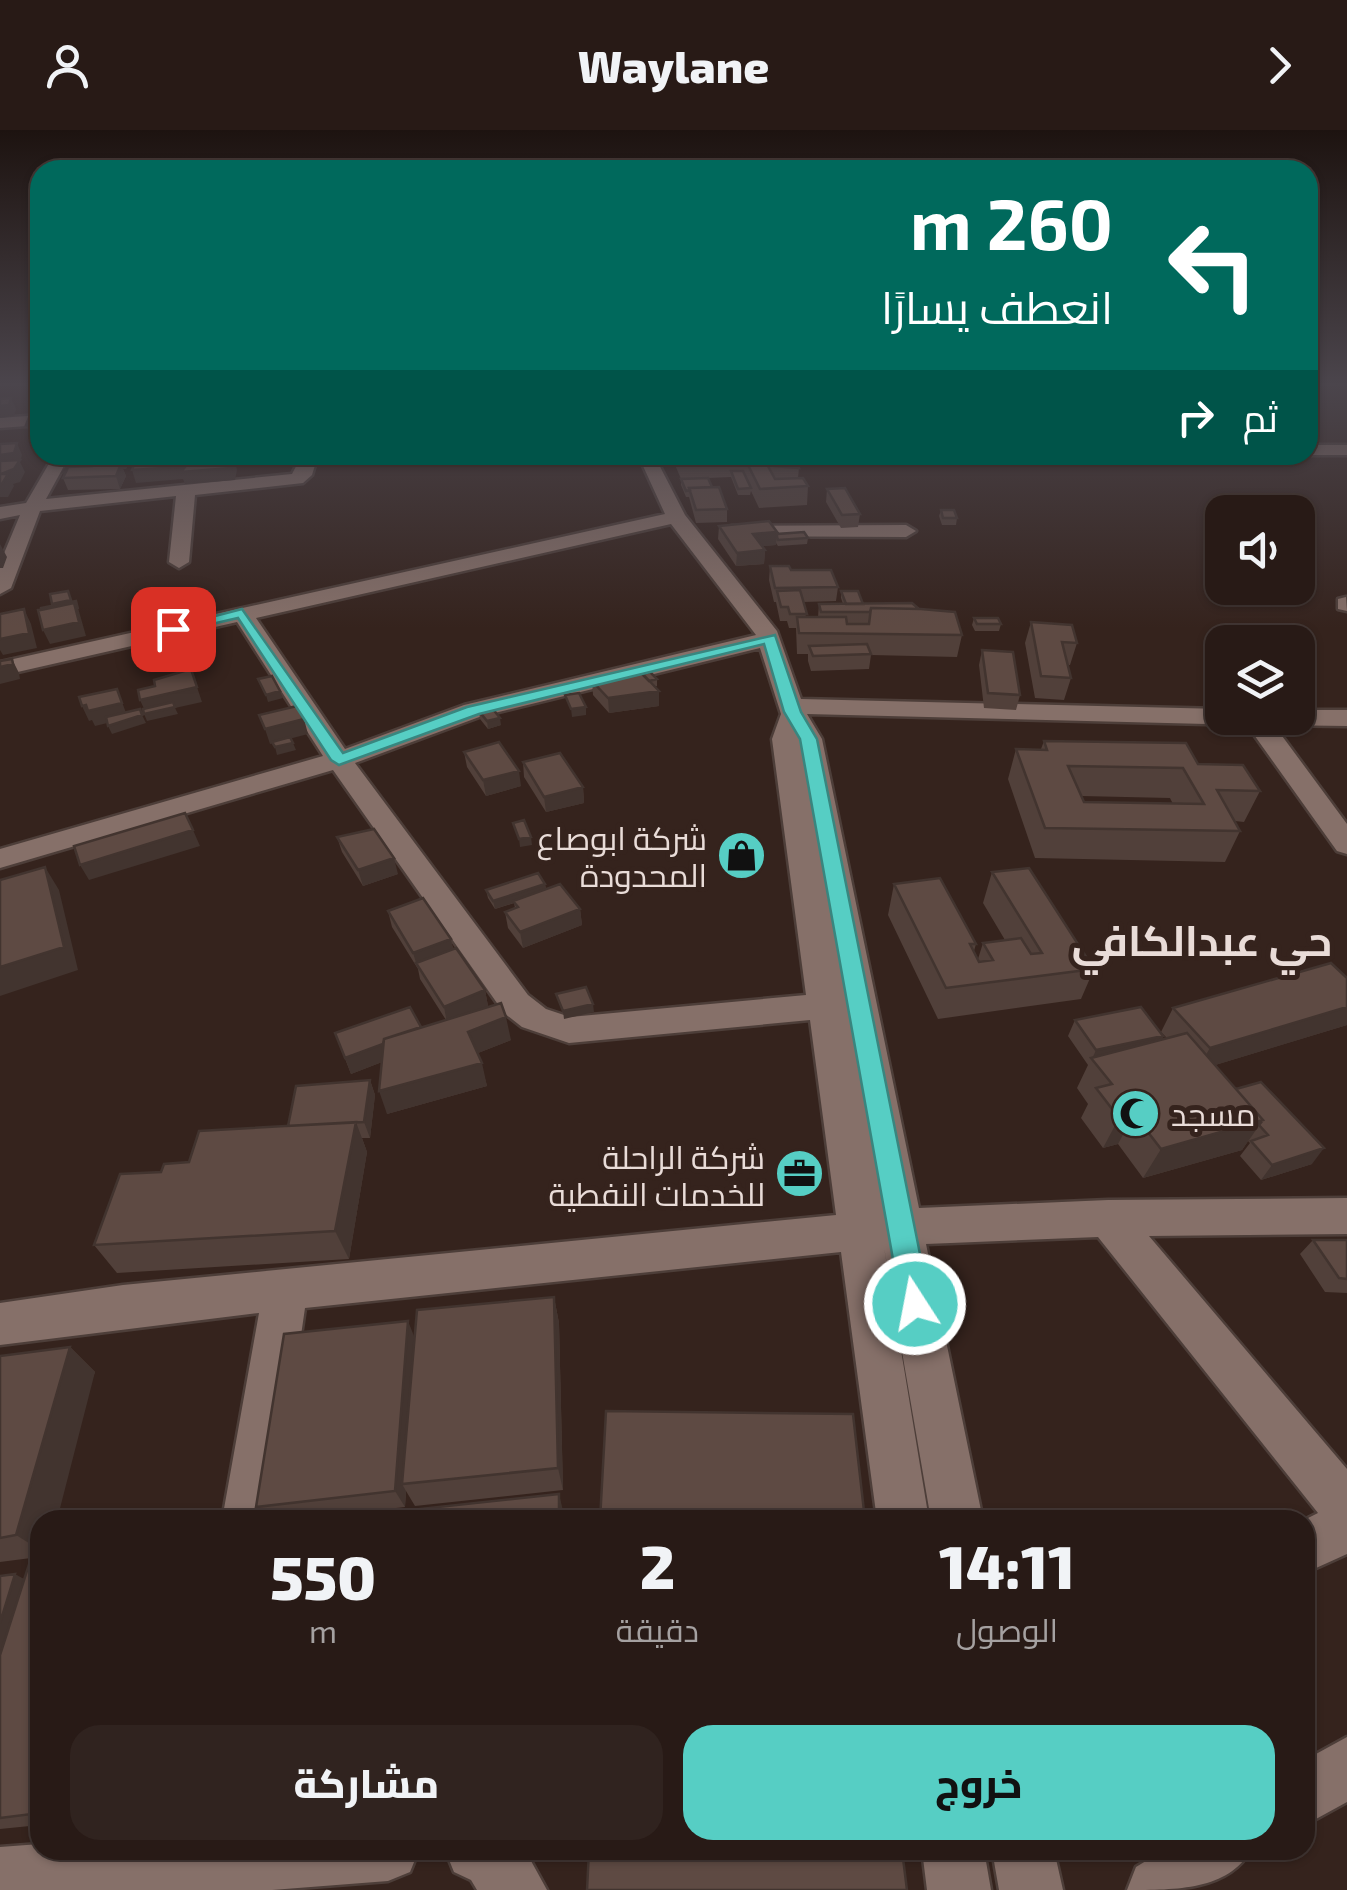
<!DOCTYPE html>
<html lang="ar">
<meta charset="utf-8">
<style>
body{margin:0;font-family:"Exo 2",Cairo,sans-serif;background:#30231f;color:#f1f3f6;direction:rtl;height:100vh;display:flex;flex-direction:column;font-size:38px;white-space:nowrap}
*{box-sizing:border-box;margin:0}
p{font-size:32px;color:#a5a1a1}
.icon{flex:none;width:55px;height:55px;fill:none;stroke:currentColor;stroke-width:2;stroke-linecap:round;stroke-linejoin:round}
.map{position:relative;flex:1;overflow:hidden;direction:ltr}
.panel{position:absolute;left:30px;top:1380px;width:1285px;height:350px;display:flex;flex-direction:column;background:#281a16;border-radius:30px;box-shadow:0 2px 8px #0004,0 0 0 2px #443835;direction:rtl}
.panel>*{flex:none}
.top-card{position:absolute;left:30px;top:30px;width:1288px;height:305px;border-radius:30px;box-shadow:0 2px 8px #0004,0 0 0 2px #443835;direction:rtl;background:#00695c;color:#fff;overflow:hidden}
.controls{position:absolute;left:1205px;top:365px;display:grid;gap:20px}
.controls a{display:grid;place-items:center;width:110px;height:110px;border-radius:20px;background:#281a16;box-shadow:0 2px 8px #0004,0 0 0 2px #443835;font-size:50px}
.pin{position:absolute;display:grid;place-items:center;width:85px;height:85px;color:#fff;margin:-42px;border-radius:20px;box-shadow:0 5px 15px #0006}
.me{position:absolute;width:110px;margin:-55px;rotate:349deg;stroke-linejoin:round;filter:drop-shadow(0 0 8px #0008)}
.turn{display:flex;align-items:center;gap:35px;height:210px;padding:0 40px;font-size:45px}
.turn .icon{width:130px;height:130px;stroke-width:2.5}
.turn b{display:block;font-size:70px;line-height:85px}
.then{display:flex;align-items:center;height:95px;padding:0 40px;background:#0003;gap:20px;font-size:38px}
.eta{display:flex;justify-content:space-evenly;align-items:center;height:170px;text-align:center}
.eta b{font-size:60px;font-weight:800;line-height:70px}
.cta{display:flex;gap:20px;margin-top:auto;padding:20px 40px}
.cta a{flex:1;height:115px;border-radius:30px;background:#56cec4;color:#111;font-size:40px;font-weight:800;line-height:115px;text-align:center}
.cta a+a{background:#30231f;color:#f1f3f6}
header{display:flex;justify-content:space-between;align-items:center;height:130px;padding:0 40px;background:#281a16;font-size:45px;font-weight:800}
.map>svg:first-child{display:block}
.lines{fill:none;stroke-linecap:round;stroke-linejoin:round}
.minor-casing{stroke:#4d3e39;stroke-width:5}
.minor{fill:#867069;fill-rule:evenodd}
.wall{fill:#51403a;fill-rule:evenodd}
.shaded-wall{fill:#42342f}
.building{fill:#5e4a43;stroke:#42342f;stroke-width:2.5;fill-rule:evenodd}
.route{fill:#56cec4;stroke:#38867f;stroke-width:2.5}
.labels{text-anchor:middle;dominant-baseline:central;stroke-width:10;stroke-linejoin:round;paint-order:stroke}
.poi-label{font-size:32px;fill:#e9dcd8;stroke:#35231d;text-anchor:end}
.district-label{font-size:42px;font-weight:bold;fill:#e9dcd8;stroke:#35231d}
</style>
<header><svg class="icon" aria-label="forward" viewBox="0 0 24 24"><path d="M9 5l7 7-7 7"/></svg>Waylane<svg class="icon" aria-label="person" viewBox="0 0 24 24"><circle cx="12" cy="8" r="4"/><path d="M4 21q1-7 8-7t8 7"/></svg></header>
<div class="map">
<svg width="1347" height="1760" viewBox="0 0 1347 1760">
<rect width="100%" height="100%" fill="#35231d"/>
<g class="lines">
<defs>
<path id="minor" d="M40,285v10l-40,3v-10z
M1308,315h39v10h-39z
M54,325h16l-24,44 246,-25 10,-19h16l-6,20 -9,8 -108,12 -6,67 -10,6 -10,-6 7,-66 -136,15 -29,77 -11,6v-31l20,-48 -20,4v-12l26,-4z
M638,325h16l31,60 92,116 24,68 421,10v9h76v-8h49v16l-73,-1 73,99v30l-10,-3 -90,-126 -440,-11 15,25 97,469 189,-8 239,-2v36l-198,2 198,233v85l-42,19 -1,-53 14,-7 -220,-276 -172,7 57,276h-52l-47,-273 45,273h-52l-36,-268 -536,56 -31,212h-52l37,-207 -259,32v-42l123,-18 713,-70 -26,-195 -241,23 -47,-16 -18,-14 -171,-243 -333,98v-19l323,-93 -86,-134 -237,54v-14l665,-148zM671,394l85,111 -292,70 -119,44 -89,-131zM760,518l21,66 -9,25 34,256 -236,22 -24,-8 -18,-14 -173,-232 127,-47z
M732,396l174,-1 10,6 -10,6 -181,-1v-8z
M1346,467l1,14 -9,-2v-10z
M1347,1607v65l-42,23v-65z
M40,1714v6h379l-9,22 -22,9 -116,9h-272v-43z
M445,1720h80l22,40h-70l-6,-10 -17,-8z
M922,1720h62l7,40h-64z
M992,1720h62l9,40h-64z
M1164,1720h87c-23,40 -74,40 -124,40l9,-23z"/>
</defs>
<use href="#minor" class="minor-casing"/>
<use href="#minor" class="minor"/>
</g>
<path class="wall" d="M673,325h119l7,13 -1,10 10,8 -1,19 -48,3 -8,-17 -1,4h-12l-7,-18 -23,1 4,9 15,22v13l-31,1 -7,-26h-3l-5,-12v-6l-8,-19z
M130,329l-4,10h-3l3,7 -6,13 -52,1 -5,-12 1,-3z
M827,359l33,25 -2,13 -17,1 -15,-26z
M941,380l16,8 -1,7h-14l-3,-9z
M719,396l89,12 -1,6 -29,2 -2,-3v2l-14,1 3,4 -1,14 -28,2 -18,-27z
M770,436l21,4 47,17 -2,14 -33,1 3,15h12l1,-13h24l-2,-6v-7l22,13 56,5 43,26 -5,22 -86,-2 -2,14 -58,2 -3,-10v-7h-11l-1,-26h-7l-2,-7h-7l-4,-19h-2l-5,-22z
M974,488l27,6 -2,7h-24l-3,-6z
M1031,492l46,21 -7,22h-2l3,13 -7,22 -29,-2 -10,-55z
M982,520l38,45 -4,15 -32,-2 -5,-43z
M642,544l15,5v7l-2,1 4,4v15l-50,7 -16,-18 -1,-14z
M479,581l22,14 -13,4 -8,-10z
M1044,611l154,23 62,27 -16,31 -9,-1 5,10 -15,31 -190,-4 -27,-79 8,-30h25zM1081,666l89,2 3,6 -89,-2z
M464,622l57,34 -35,10 -19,-29z
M523,632l60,25 1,16 -38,9 -22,-35z
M337,707l61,37 -35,12 -21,-34z
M992,742l102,97 -13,30 -143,20 -50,-104 6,-31 82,60 -2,7 4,8 5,-16 22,-3 -22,-37z
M545,754l1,5 34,20 2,16 -59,23 -15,-20 -3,-16 10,-4 -1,-5 -19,6 -7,-11 -2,-8z
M388,781l63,28 2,10 32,41 3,16 -8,3 31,31 -33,13 9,33 -100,28 -5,-52 -31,12 -16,-41 86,-6 25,-7 -26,-41 -2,-10 -26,-42z
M1173,878l174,17 -132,40 21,24 76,75 -51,16 -21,-24 10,-13 -2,-2 -6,9 -99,28 -25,-34 -15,4 -22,-30 7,-14 -11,-16 11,-23 -20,-29 7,-16 88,16 -1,4 5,-2 -6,-6z
M370,950l5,15 -5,43h-8l5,14 -18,107 -232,14 -23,-28 67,-73 127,-46z
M1313,1110h34v53l-22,-1 -25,-38z
M554,1167l5,26 4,167 -148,16 -9,-15 -1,16 -95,11 98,2h-140l-12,-13 159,-170z
M70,1217l25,25 -55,148v305l-40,4v-253l24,3 7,-21 -31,4v-206z"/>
<path class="shaded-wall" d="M11,268l5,11 -2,7 -14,2v-12z
M40,294v12l-8,1 -6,-12z
M17,313l5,12 -2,7 5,10 -5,10 -7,2 1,2 -6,11h-8v-42z
M129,325l1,4 -4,10h-3l3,7 -6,13 -4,-13 -51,2 -2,-6 30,-14z
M180,325h5l1,3 -2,13 50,-14 3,13 -2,10 -50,4 -2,-5 -47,4 -4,-13z
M246,325h45l-1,5 -42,3z
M777,402l-1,13 -24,2 1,-13z
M0,414l7,13 -4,11h-3z
M765,420l-1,14 -28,2 1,-13z
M76,471l10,35 -36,8 -7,-14 3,-7z
M24,479l7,15 6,24 -34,7 -3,-5v-11z
M186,508l2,7 -14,3 -3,-7z
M12,529l7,14 1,6 -20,5v-17z
M191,539l11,33 -27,6 3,6 -31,7 -3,-7 2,-1 -6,-13z
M117,559l11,29 -33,8 -3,-6 -3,1 -7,-15z
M280,561l3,7 -15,4 -2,-7z
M659,561v15l-50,7 -1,-15z
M586,577v8l-14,2 -1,-8z
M142,585l4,8 -34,11 -4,-8z
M500,588l1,7 -13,4 -1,-8z
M304,589l4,15 -38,10 -5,-15z
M293,613l3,7 -19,5 -2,-8z
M519,641l2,15 -35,10 -3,-16z
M583,657l1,16 -38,9 -2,-15z
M193,700l7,16 -111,34 -9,-15z
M531,707l1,8 -12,2 -1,-8z
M394,728l4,16 -35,12 -5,-16z
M45,737l14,23 19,80 -78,26v-29z
M545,754l1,8 -51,17 -2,-8z
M580,779l2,16 -59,23 -3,-16z
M451,809l3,16 -38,8 2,6 -5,-16z
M485,860l3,16 -41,17 -3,-16z
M593,874l1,8 -30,7 -1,-8z
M1347,877v18l-151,46 14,-23z
M506,887l5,23 -38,15 -5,-23z
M422,900l4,15 -75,29 -6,-16z
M1163,906l-8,16 -63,7 4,-9z
M482,933l5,23 -100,28 -8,-23z
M370,950l5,15 -5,43 -6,-16z
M1134,984l-16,30 -15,4 16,-30z
M1263,990l-21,30 -99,28 18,-29z
M356,992l11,30 -18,107 -14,-28z
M1324,1018l-12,16 -51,16 11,-15z
M554,1167l5,26 4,167 -5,-22z
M408,1191l8,20 -14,143 4,7 -1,16 -10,-16z
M70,1217l25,25 -38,148h-17v30l-24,-15z
M559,1364l5,21v5h-5z
M15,1444l25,14 -40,168v-133z"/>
<path class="building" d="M11,268l-2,7 -9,1v-7z
M30,285h10v9l-14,1z
M17,313l-3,10 -14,2v-11z
M96,325l-4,11 -24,1 -2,5h-3l14,-16z
M98,325h24l-29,3z
M152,325h28l-1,12 -47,3 3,-8 15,-1z
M678,325h55l2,3 -55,3z
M743,325h19l13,24 28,-1 5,8 -48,3z
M769,325h23l7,13 -25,-2z
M193,327h41l-3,11 -50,4z
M20,330l-6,9 -13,5h7l-6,10h-2v-23z
M121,334l-5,12 -53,2 5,-11z
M731,341h12l8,17 -13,1z
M708,348l4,9 -23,1 1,2 -4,1 -5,-12z
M719,357l8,22 -31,1 -7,-22z
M845,358l15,26 -18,1 -15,-26z
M941,380h13l3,8h-14z
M769,391l8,11 -24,2 12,16 -28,3 -18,-27z
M804,402l4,6 -30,2 -1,-3v-3z
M770,436h19l2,4h40l7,17 -63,1z
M800,460l7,24h-17l-2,-7h-7l-4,-16z
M68,461l3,9 -19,4 -2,-10z
M841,461h17l5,13h-17z
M76,471l2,8 -4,-6 -33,7v-2z
M74,473l5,19 -36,8 -5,-20z
M912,473l7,6 -48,-1 -1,4h-49l-2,-8z
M871,478l50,1 34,3 7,23 -163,-2 -2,-16h49l1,7h22z
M24,479l5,24 -29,6v-25z
M974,488h24l3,6h-24z
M1031,492l41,3 5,18 -15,-1 9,36 -30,-2z
M182,498l4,10 -15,3 -4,-9z
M867,514l4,10 -58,2 -4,-10z
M982,520l31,2 7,43 -32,-2z
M12,529l1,5 -13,3v-6z
M191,539l6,18 -57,13 -2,-10 17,-4 -1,-6z
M638,539l21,22 -51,7 -16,-17z
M650,542l7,7 -8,2 -7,-7z
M272,546l8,15 -14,4 -8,-16z
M117,559l5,14 -34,8 -2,-6 -4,1 -3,-9z
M579,563l7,14 -15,2 -6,-14z
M173,572l2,5 -31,7 -1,-5z
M297,576l7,13 -39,10 -6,-14z
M492,578l8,10 -13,3 -8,-10z
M140,579l2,6 -34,11 -2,-9z
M290,607l3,6 -18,4 -3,-5z
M1044,611l142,2 12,21 45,1 17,26 -43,-1 23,41 -195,-3 -29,-79 31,1zM1068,636l115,2 21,36 -120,-2z
M499,612l20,29 -36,9 -19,-28z
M560,623l23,34 -39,10 -21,-35z
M185,683l8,17 -113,35 -6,-19z
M524,690l7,17 -12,2 -6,-16z
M374,699l20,29 -36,12 -21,-33z
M45,737l19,80 -64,20v-87z
M1029,738l65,101 -148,19 -52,-104 46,-6 36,66h-6l9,18 14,-2 -10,-17 38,-5 10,16 11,-1 -50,-81z
M538,743l7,11 -52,17 -7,-11z
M560,754l20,25 -60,23 -15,-20 13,-5 -5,-6z
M423,768l28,41 -38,14 -25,-42z
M456,818l29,42 -41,17 -28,-44z
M1331,833l16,15v29l-137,41 -37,-40z
M586,857l7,17 -30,7 -7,-17z
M501,873l5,14 -38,15 14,31 -103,28 5,-52z
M410,877l11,20 -37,12 -1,5 -38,14 -10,-25z
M1141,877l22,29 -67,14 -21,-30z
M1187,903l76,87 -102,29 -27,-35 -15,4 -23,-30 16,-4 -21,-26z
M370,950l-6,42 -76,4 8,-40z
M1261,952l63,66 -52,17 -21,-24 17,-6 -9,-10 4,-5 -27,-31z
M356,992l-21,109 -241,14 26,-71 41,-2 3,-8 25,-2 10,-31z
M1313,1110h34v39l-8,-1z
M554,1167l4,171 -156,16 15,-174z
M408,1191l-13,170 -139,16 28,-173z
M70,1217l-54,188 -16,3v-182z
M606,1281l247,3 12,106h-265z
M559,1364v26h-149v-10z
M402,1380l-1,10h-112z
M40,1424v259l-40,5v-163l32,-100z
M15,1444l-15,49v-47z
M589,1720h313l5,40h-320z"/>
<linearGradient id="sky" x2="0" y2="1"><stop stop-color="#1d1310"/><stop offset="0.51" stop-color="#4b454c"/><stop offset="1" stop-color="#4b454c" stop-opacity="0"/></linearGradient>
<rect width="1347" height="498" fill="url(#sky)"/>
<path class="route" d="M242,479l101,144 124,-46 308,-72 26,77 16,27 113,565 -5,9 -10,4 -10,-4 -4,-9 -101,-565 -16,-27 -20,-68 -285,70 -140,51 -8,-5 -93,-142 -65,15 -8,-4z"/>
<defs>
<symbol id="shop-disc" viewBox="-11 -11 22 22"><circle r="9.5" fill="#56cec4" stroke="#35231d"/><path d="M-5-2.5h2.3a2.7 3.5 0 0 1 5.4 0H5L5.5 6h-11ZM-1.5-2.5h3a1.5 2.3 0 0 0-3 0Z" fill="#111"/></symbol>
<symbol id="mosque-disc" viewBox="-11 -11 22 22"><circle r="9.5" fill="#56cec4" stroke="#35231d"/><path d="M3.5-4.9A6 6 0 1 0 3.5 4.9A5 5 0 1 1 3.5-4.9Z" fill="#111"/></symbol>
<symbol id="office-disc" viewBox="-11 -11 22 22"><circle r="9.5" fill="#56cec4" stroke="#35231d"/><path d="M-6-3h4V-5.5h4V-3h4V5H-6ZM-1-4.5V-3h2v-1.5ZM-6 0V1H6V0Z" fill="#111"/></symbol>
</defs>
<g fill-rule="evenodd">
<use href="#shop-disc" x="714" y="698" width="55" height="55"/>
<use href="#mosque-disc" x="1108" y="956" width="55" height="55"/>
<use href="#office-disc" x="772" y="1016" width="55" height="55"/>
</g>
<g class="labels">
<g class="poi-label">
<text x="707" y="707">شركة ابوصاع<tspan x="707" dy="37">المحدودة</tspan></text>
<text x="1171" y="983" text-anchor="start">مسجد</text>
<text x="765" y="1026">شركة الراحلة<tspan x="765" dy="37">للخدمات النفطية</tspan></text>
</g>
<g class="district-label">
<text x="1202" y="809">حي عبدالكافي</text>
</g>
</g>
</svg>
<div class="controls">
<a><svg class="icon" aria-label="sound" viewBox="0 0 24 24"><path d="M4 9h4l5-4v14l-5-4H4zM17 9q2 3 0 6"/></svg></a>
<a><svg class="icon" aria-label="layers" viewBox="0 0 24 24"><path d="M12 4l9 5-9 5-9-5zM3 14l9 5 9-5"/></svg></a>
</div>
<div class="pin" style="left:173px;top:499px;background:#d93025"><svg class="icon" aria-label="arrive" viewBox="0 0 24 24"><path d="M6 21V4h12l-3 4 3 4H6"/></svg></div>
<svg class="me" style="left:915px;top:1174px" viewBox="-20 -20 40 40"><circle r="17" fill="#56cec4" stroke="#fff" stroke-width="3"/><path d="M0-11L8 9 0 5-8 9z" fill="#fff"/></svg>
<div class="top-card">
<div class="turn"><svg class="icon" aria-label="left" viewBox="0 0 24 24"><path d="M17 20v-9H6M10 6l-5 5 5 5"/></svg><div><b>260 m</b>انعطف يسارًا</div></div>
<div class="then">ثم<svg class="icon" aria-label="right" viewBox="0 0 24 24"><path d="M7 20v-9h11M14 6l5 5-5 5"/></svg></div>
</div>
<section class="panel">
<div class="eta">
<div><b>14:11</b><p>الوصول</p></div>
<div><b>2</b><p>دقيقة</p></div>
<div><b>550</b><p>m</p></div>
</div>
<div class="cta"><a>خروج</a><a>مشاركة</a></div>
</section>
</div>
